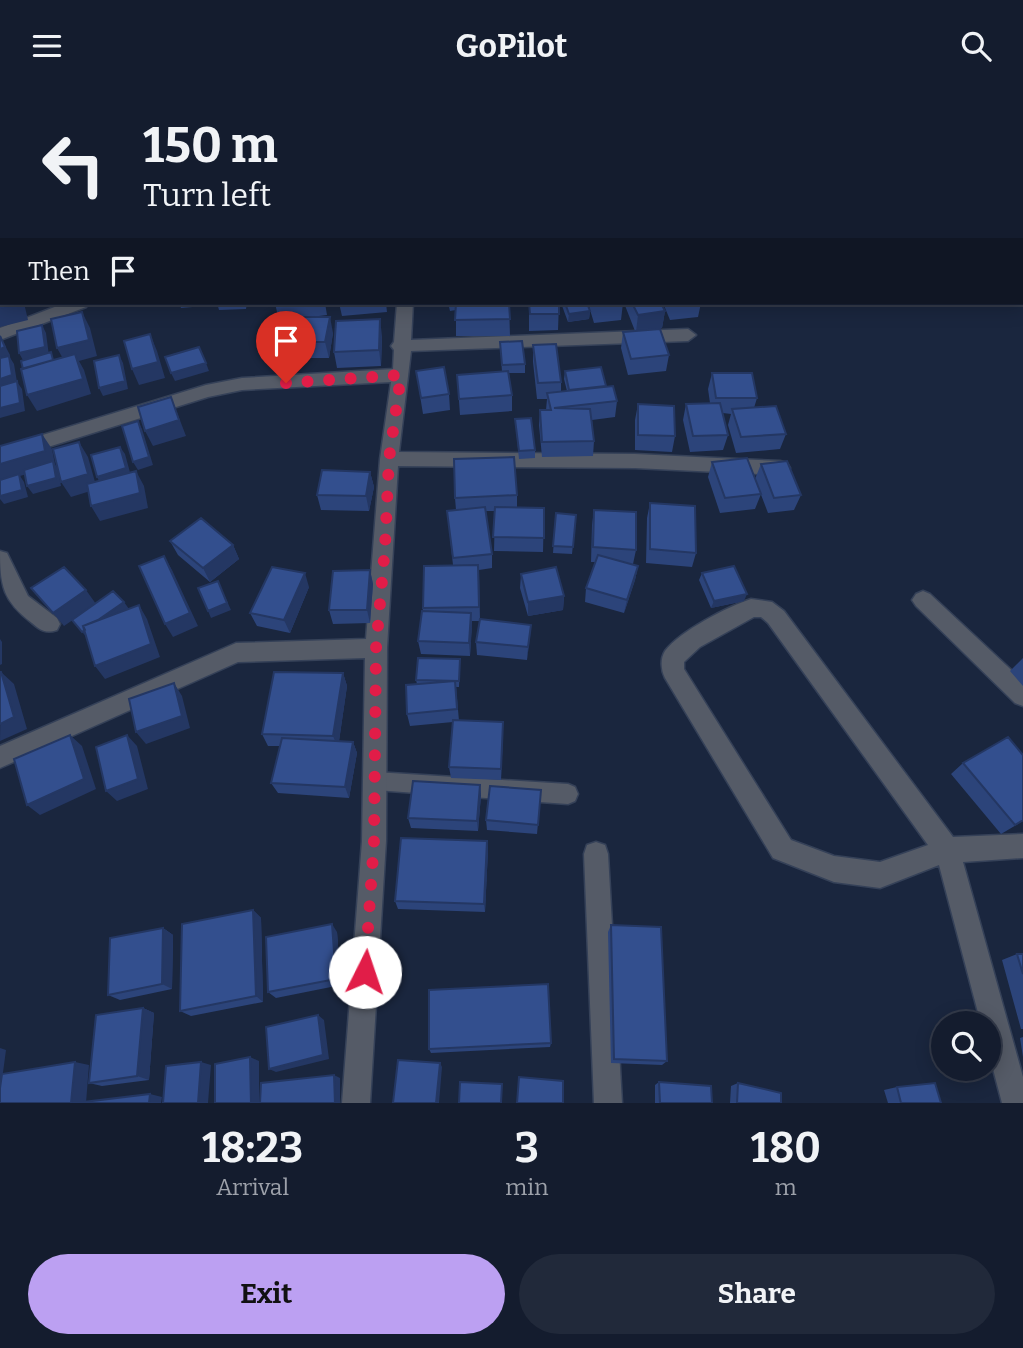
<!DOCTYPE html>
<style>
body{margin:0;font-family:Bitter,serif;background:#21293a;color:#f1f3f6;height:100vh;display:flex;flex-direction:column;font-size:26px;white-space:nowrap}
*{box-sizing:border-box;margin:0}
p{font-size:23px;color:#9da1aa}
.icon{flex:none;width:38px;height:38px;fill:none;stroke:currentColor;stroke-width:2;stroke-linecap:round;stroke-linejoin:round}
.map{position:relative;height:1012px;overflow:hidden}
.details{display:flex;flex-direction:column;background:#141c2e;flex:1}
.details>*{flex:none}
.banner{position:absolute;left:0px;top:0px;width:1024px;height:214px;box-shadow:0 4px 18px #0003,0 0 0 2px #333a4a;background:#141c2e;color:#f1f3f6;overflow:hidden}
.buttons{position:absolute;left:931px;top:920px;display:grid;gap:14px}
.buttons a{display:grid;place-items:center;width:70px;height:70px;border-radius:50%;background:#141c2e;box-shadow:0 4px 18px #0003,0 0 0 2px #333a4a;font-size:35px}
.pin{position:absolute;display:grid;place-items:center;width:60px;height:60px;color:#fff;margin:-72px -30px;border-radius:50% 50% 50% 0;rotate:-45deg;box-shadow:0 0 7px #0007}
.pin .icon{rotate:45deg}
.me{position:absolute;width:77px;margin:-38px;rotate:4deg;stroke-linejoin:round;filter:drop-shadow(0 0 5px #0008)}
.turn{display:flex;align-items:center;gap:24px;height:147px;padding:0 28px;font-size:32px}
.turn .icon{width:91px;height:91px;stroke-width:2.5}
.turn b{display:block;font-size:49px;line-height:60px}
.then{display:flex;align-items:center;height:66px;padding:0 28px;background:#0003;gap:14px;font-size:26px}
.eta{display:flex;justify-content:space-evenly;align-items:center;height:119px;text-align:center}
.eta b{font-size:42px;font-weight:700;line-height:49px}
.action{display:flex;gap:14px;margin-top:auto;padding:14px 28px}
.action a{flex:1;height:80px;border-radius:42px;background:#bca0f2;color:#111;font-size:28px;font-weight:700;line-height:80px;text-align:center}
.action a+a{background:#21293a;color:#f1f3f6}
header{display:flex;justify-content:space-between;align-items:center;height:91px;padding:0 28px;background:#141c2e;font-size:32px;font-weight:700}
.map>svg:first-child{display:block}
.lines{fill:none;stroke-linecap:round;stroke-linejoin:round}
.lane-casing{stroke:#354158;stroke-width:3}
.street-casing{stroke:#354158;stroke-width:3}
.lane{fill:#555b67;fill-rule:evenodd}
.street{fill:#555b67;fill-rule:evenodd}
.wall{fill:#2c447a}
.shaded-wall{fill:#243763}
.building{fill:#334f8e;stroke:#243763;stroke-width:2}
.route{stroke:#e11d48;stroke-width:12;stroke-dasharray:0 21.6}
</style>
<header><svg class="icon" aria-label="menu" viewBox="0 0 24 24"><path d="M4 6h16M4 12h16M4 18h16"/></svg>GoPilot<svg class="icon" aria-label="search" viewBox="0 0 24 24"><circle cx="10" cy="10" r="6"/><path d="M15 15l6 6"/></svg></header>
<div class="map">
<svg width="1023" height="1012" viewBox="0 0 1023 1012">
<rect width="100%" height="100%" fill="#1a263e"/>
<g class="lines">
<defs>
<path id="lane" d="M375,681l193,12 7,3 3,7 -3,7 -7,3 -193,-14 -7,-2 -3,-7 3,-7z"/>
<path id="street" d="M317,0h43l-44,2z
M387,0h14v2h-14z
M687,0h14v2h-14z
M760,0h14v2h-14z
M1013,0h10v5l-1,-3z
M0,36h2l-2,11z
M0,96h2v8h-2z
M65,212h23l-2,4 -86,33v-12z
M397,212h16l-2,37 277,-11 8,6 -8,6 -277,10 -12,101 236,2 145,7 7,2 3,5 -3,5 -7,2 -145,-7 -237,-2 -11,182 -1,193 -16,262h-28l20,-262 3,-183 -127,4 -238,106v-22l236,-103 130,-4 14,-180 11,-77 -149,8 -34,7 -208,65v-14l206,-63 36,-7 151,-9 1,-19 -3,-4 3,-4z
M0,460l7,2 21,43 29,22 3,6 -3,6c-11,4 -17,0 -25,-7 -29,-22 -32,-37 -32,-72z
M923,500l7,3 93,87v25l-8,-3 -99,-97 -4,-6 4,-6z
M751,508l21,3 12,9 169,226 70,-3v24l-60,4 60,215v26h-21l-13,-49v-30h-8l-42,-159 -59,23 -46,-6 -61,-24 -108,-180c-4,-8 -5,-19 0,-27 15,-20 62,-44 86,-52zM754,526h7l7,6 160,222 -48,17 -46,-6 -43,-16 -107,-171v-7l16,-15z
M596,751l9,3 3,9 14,249h-28l-10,-249 3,-9z"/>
</defs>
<use href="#lane" class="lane-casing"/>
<use href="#street" class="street-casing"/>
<use href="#lane" class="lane"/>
<use href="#street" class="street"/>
</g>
<path class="wall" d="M179,212h37v2l-35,3z
M217,212h30l-1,6 -27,1z
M275,212h50l2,12 -16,2 22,16 -4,25h-33l-4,-16 4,-23 -17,2z
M339,212h47l1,9 -45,4z
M448,212h61l1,33h-54v-26l-6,1z
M529,212h30l-1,27 -29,1z
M561,212h26l3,8 -1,8 -21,3z
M588,212h35l-2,17 -27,3z
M624,212h37l4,8 -3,17 -14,2 21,25 -3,16 -38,4 -7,-27 2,-16 12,-1z
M663,212h38l-3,14 -28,3z
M382,245l-1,30 -44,2 -3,-16z
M500,251l25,22v9h-16l3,22v16l-52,4 -3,-40 45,-3z
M533,254l28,37v10l6,-1 -3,-12 1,-8 41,16 11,14 -2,16 -23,3 2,21 -1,15 -51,1 -3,-32 1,-15h6l1,-11h-10l-4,-37z
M416,280l33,23 1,16 -27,4z
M712,282l45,25 -3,10 32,26 -6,15 -44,4 -8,-28 3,-11 -8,-1 5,22 -5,15 -33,2 -7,-32 3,-16 24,-1 -2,-14z
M638,313l37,32 -3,16 -37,-2v-30z
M515,328l20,31v8l-16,1z
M712,371l49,32 -6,15 -35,4 -12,-36z
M761,373l40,31 -7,15 -26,3 -13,-34z
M370,381l4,15 -5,24 -48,-1 -4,-15z
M517,404v12l27,1 -1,44 -49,-1 1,-40h-9l6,43v14l-13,2 1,51h-8l-2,35 -49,-2 -3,-13 5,-33 30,-43 -6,-54 9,-1 -1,-12z
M650,412l46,50 -4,14 -46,-4 1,-45z
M594,419l42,40 -3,14h-3l8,2 -3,14 -11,33 -39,-11 1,-14 10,-26h-5l1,-37z
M556,422l20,2 -4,39 -19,-1z
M170,450l63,4 6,14 -29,23 -32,-27z
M370,479l3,14 -3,39 -37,1 -4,-14z
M702,482l42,28 -33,7 -12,-28z
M521,483l43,22 -1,14 -35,6 -8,-28z
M309,496l-19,46 -33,-7 -7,-13z
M531,534l-4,35 -50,-5 -1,-13z
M1023,567v28l-13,-15z
M460,574l-1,22h-3l3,34 44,13 -2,46 -50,-2 -2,-11 4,-45 -43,4 -3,-12 10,-30 -1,-4z
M343,582l4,13 -8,55 14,1 4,11 -8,45 -71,-5 -7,-10 9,-37h-12l-6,-12z
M1023,664v66l-22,13 -50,-60 12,-11z
M480,694l1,10 -3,36 -67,-3 -3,-10z
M541,699l-4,44 -50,-4 -1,-10z
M487,750l1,9 -3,62 -87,-3 -3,-8z
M253,819l8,8 2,84 -72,14 -11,-5z
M611,834l56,136 -5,4 -51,-2 -3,-131z
M163,837l10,7 -1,54 -52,11 -12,-5z
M337,841l4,53 -65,13 -8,-6z
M1017,863h6v75h-2l-19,-69z
M143,917l11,5 -5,67 -47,6 -13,-3z
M1023,946v20l-3,-19z
M551,952l-1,4 -119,6 -2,-4z
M659,991l53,21h-57v-18z
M738,992l43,20h-51l1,-17z
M897,996l44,16h-53l-4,-13z"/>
<path class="shaded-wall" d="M18,212h6l4,17 -28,7v-19z
M590,220l-1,8 -21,3 1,-8z
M665,220l-3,17 -26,4 2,-17z
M82,221l8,16 7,28 -18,5 5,9 7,24 -54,17 -10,-16 39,-31 -9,-16z
M330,226l3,16 -4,25 -4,-16z
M380,228l2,17 -1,30 -2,-16z
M42,234l4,8 3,23 -25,6 -5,-9z
M150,243l7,17 8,27 -26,7 -7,-16z
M0,245l10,19 -10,4z
M119,264l4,8 5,26 -25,7 -4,-8z
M9,265l5,8 3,18 5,7 3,22 -25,7v-39z
M206,272l3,8 -34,10 -4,-8z
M171,306l15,39 -33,10 -8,-15z
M138,330l4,8 11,36 -15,5 -5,-8z
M42,343l10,15 3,15 3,5 3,17 -28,8 -6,-8 27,-20 -34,10 4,6 4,15 -24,7 -4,-5v-35z
M79,351l9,15 9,32 -26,8 -10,-15z
M120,356l5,7 6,22 -30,9 -4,-8z
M136,380l8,15 4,22 -48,13 -9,-15z
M370,381l4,15 -5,24 -3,-15z
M233,454l6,14 -29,23 -7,-14z
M164,465l8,14 26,56 -25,11 -8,-13z
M638,475l-3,14 -11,33 3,-13z
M370,479l3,14 -3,39 -3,-13z
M305,482l4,14 -19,46 -6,-13z
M218,490l13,29 -20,8 -3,-7z
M86,499l10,14 -32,22 -11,-13z
M747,503l-3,7 -33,7 3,-7z
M564,505l-1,14 -35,6v-14z
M124,511l5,7 -41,29 -6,-6z
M139,514l8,14 13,38 -55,22 -10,-13z
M471,522l1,14 -2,29 -1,-13z
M531,534l-1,13 -3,22 1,-13z
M0,548l2,3v22l-2,1z
M1,581l13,12 13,45 -27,12z
M343,582l4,13 -9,62 -5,-12z
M174,592l8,13 8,32 -44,16 -10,-12z
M503,631v12l-2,46v-11z
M70,644l12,11 14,43 -56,26 -13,-10z
M127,644l10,11 11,43 -31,12 -11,-10z
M353,651l4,11 -8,45 -4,-11z
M480,694l1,10 -3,36 -1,-10z
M487,750l1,9 -3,62 -1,-8z
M253,819l8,8 2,84 -7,-6z
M332,833l5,8 4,53 -5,-6z
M163,837l10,7 -1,54 -10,-5z
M143,917l11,5 -5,67 -12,-4z
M318,924l6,5 5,39 -53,13 -7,-3z
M0,957l6,2 -6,45z
M250,966l9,4v42h-8z
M75,971l14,3 -3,38h-15z
M201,971l10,3 -3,38h-10z
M440,972l2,4 -3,36h-3z
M334,984l6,3v25h-5z
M150,1003l12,3 -1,6h-12z"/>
<path class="building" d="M30,0h39l-1,2h-39z
M371,0h10v2h-40z
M0,174l2,4v17h-2z
M2,197v15l16,1 -18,4v-19z
M456,212h53l1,16 -55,1z
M529,212h30v11h-29z
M565,212h22l3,8 -21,3z
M594,212h29l-28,3z
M632,212h29l4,8 -27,4z
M82,221l7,28 -32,8 -6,-29z
M297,226h33l-5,25h-33z
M380,228l-1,31 -45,2 2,-31z
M42,234l3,22 -26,6 -2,-22z
M660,238l9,26 -38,4 -8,-27z
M150,243l8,28 -26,7 -8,-28z
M0,245l5,11 -5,2z
M522,250l3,23 -23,1 -2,-23z
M556,253l5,38 -23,1 -5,-38z
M199,256l7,16 -35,10 -6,-16z
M51,261l2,8 -30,9 -2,-8z
M75,263l8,25 -56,16 -6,-26z
M119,264l6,26 -26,7 -5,-27z
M9,265l3,19 -12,4v-21z
M444,276l5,27 -28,4 -5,-27z
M601,276l5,19 -37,4 -4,-19z
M508,280l4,24 -53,4 -2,-24z
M712,282h40l5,25h-41z
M17,290l3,22 -20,5v-22z
M613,295l4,15 -63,7 36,1 4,32 -52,1 -2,-32h11l-4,-17z
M171,306l8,23 -34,11 -7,-24z
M720,312l8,32 -35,1 -7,-32z
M638,313l36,2 1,30 -37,-1z
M776,315l10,28 -45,3 -9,-28z
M531,327l4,32 -16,1 -4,-32z
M138,330l11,36 -16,5 -11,-36z
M42,343l3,17 -45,13v-18z
M79,351l9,32 -27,8 -8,-33z
M120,356l6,21 -29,9 -6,-22z
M514,366l3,38 -62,3 -1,-39z
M747,367l14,36 -36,4 -13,-36z
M53,370l3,17 -29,8 -3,-16z
M787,370l14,34 -27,3 -13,-34z
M322,379l48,2 -4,24 -49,-1z
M136,380l4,22 -49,13 -4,-22z
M19,383l3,16 -22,6v-16z
M650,412l45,3 1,47 -46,-4z
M485,416l7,47 -39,4 -6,-47z
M495,416l49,1v30l-51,-1z
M594,419l42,2v38l-43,-3z
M556,422l20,2 -3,32 -20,-1z
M201,427l32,27 -30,23 -33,-27z
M598,464l40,11 -11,34 -41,-12z
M164,465l26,57 -25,11 -26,-58z
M478,474l1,42 -56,1 1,-42z
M734,475l13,28 -33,7 -12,-28z
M64,476l22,23 -33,23 -22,-25z
M272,476l33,6 -21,47 -34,-7z
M556,476l8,29 -36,6 -7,-28z
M370,479l-3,40h-38l4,-39z
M218,490l9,22 -19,8 -10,-23z
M113,500l11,11 -26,18 -15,6 2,4 -3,2 -10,-12z
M139,514l12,39 -56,22 -12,-40z
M422,520l49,2 -2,30 -51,-2z
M480,528l51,6 -3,22 -52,-5z
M418,567l42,1 -1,22 -43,-1z
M0,581h1l13,45 -14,7z
M274,581l69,1 -10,63 -71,-2z
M455,590l2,28 -50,5 -1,-29z
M174,592l8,33 -46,16 -7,-33z
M453,629l50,2 -2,47 -52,-2z
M70,644l14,44 -57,26 -13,-46z
M127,644l11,44 -32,12 -10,-44z
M1008,646l15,18v65l-8,5 -52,-62z
M282,647l71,4 -8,45 -74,-4z
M413,690l67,4 -3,36 -69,-3z
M490,695l51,4 -3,35 -52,-5z
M401,747l86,3 -3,63 -89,-3z
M253,819l3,86 -76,15 2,-87z
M332,833l4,55 -68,13 -2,-55z
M611,834l50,2 6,134 -53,-2z
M163,837l-1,56 -54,11 2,-57z
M1017,863h6v20z
M548,893l3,59 -122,6v-59z
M143,917l-6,68 -48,7 7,-68z
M318,924l5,40 -54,14 -3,-42z
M250,966l1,46h-36v-39z
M398,969l42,3 -4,40h-43z
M75,971l-4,41h-71v-15l2,-14z
M201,971l-3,41h-35l3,-37z
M334,984l1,28h-75l1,-20z
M519,986l44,4v22h-46z
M460,991l42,2 -1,19h-42z
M659,991l52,4 1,17h-52z
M738,992l43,10v10h-44z
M935,992l6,20h-40l-4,-16z
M150,1003l-1,9h-65v-1z"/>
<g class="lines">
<path class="route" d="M286,292l115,-8 -12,84 -4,88 -9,101 -2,193 -9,131"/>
</g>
</svg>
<div class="buttons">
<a><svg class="icon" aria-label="search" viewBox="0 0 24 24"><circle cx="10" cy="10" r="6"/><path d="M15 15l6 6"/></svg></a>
</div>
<div class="pin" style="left:286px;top:292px;background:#d93025"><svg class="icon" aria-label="arrive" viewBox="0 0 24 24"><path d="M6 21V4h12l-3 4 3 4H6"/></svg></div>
<svg class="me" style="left:365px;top:881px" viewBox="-20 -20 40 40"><circle r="19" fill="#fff"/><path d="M0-13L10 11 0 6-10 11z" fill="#e11d48"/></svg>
<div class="banner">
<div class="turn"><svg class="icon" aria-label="left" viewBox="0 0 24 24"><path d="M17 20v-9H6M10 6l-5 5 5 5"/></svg><div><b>150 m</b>Turn left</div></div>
<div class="then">Then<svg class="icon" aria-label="arrive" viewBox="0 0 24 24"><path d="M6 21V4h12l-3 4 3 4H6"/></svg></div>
</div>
</div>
<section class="details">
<div class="eta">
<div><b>18:23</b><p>Arrival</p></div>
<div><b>3</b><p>min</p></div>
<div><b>180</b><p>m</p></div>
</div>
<div class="action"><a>Exit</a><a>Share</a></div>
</section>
